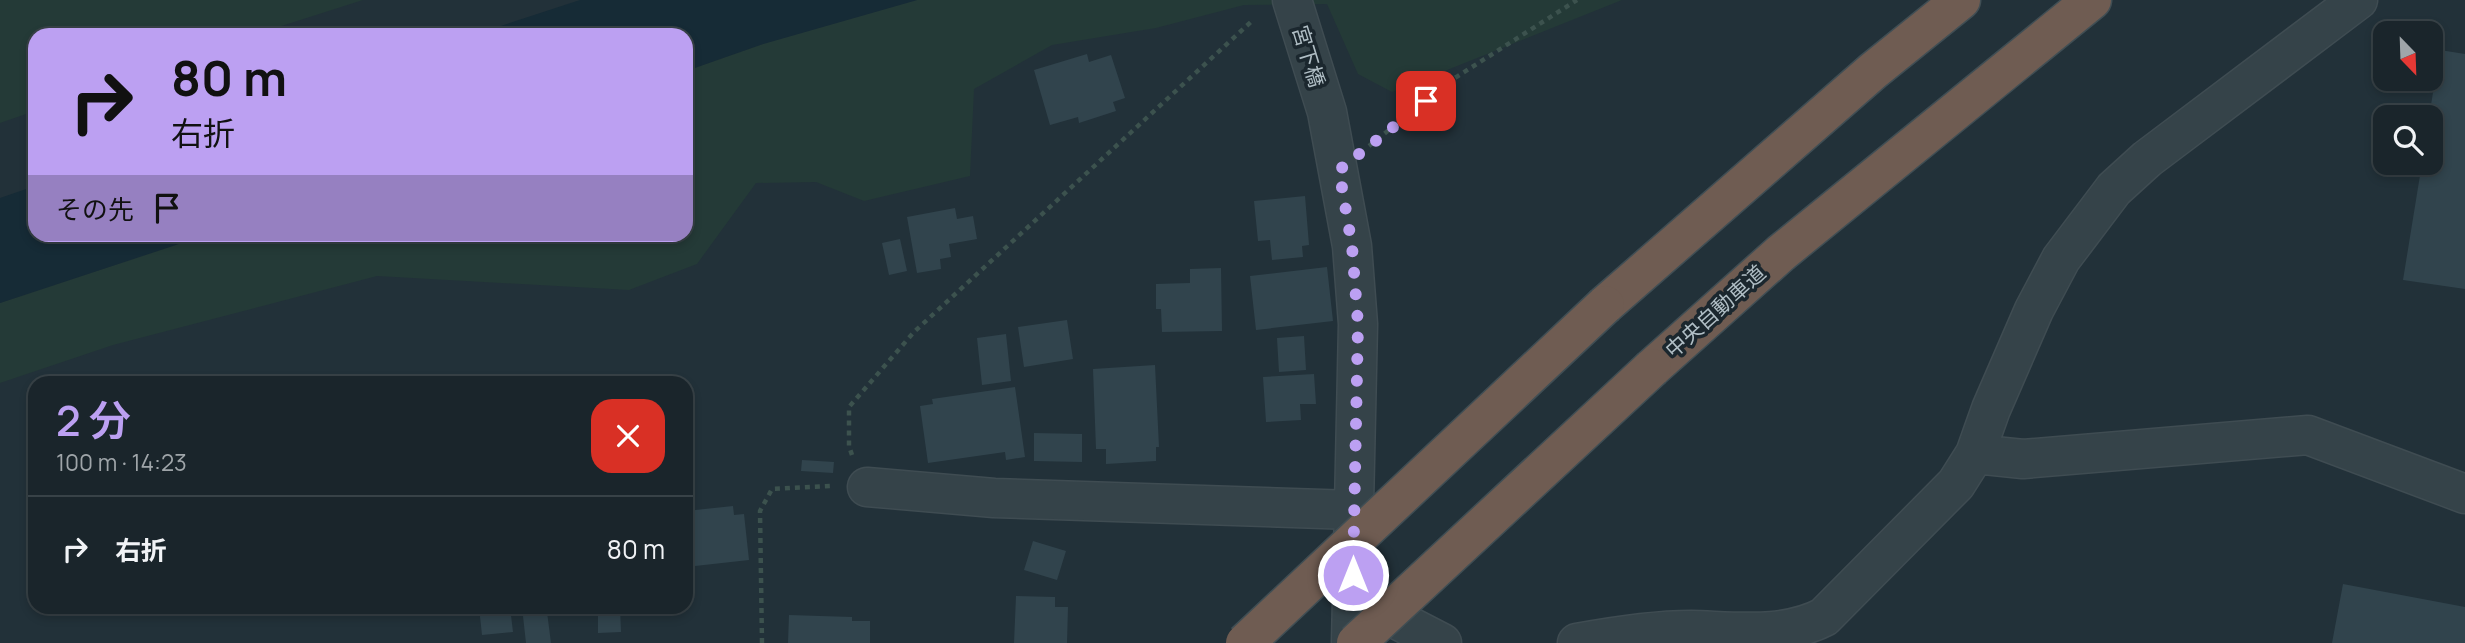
<!DOCTYPE html>
<html lang="ja">
<meta charset="utf-8">
<style>
body{margin:0;font-family:Manrope,"Noto Sans JP",sans-serif;background:#273137;color:#f1f3f6;height:100vh;display:flex;flex-direction:column;font-size:26px;white-space:nowrap}
*{box-sizing:border-box;margin:0}
p{font-size:23px;color:#9fa5a9}
.icon{flex:none;width:38px;height:38px;fill:none;stroke:currentColor;stroke-width:2;stroke-linecap:round;stroke-linejoin:round}
.map{position:relative;flex:1;overflow:hidden}
.sheet{position:absolute;left:28px;top:376px;width:665px;height:238px;display:flex;flex-direction:column;background:#1a252b;border-radius:21px;box-shadow:0 4px 10px #0003,0 0 0 2px #384247}
.sheet>*{flex:none}
.hud{position:absolute;left:28px;top:28px;width:665px;height:214px;border-radius:21px;box-shadow:0 4px 10px #0003,0 0 0 2px #384247;background:#bca0f2;color:#111;overflow:hidden}
.needle{width:46px;rotate:157deg}
.fabs{position:absolute;left:2373px;top:21px;display:grid;gap:14px}
.fabs a{display:grid;place-items:center;width:70px;height:70px;border-radius:14px;background:#1a252b;box-shadow:0 4px 10px #0003,0 0 0 2px #384247;font-size:35px}
.pin{position:absolute;display:grid;place-items:center;width:60px;height:60px;color:#fff;margin:-30px;border-radius:14px;box-shadow:0 4px 10px #0006}
.me{position:absolute;width:77px;margin:-38px;rotate:0deg;stroke-linejoin:round;filter:drop-shadow(0 0 5px #0008)}
.turn{display:flex;align-items:center;gap:24px;height:147px;padding:0 28px;font-size:32px}
.turn .icon{width:91px;height:91px;stroke-width:2.5}
.turn b{display:block;font-size:49px;line-height:60px}
.then{display:flex;align-items:center;height:66px;padding:0 28px;background:#0003;gap:14px;font-size:26px}
.round{display:grid;place-items:center;flex:none;width:74px;height:74px;border-radius:21px;background:#273137}
.overview{display:flex;align-items:center;justify-content:space-between;height:119px;padding:0 28px}
h1{font-size:42px;font-weight:600;line-height:52px;color:#bca0f2}
ul{padding:0;list-style:none}
li{display:flex;align-items:center;gap:21px;height:105px;padding:0 28px;border-top:2px solid #384247}
li div{flex:1}
li b{display:block;font-size:26px}
li em{font-style:normal}
.map>svg:first-child{display:block}
.green{fill:#243a37}
.water{fill:#162b36}
.building{fill:#31444d}
.lines{fill:none;stroke-linecap:round;stroke-linejoin:round}
.minor-casing{stroke:#3f4c52;stroke-width:41}
.highway-casing{stroke:#404e54;stroke-width:41}
.path{stroke:#3c524e;stroke-width:4.5;stroke-dasharray:5 5;stroke-linecap:butt}
.minor{stroke:#354349;stroke-width:38}
.highway{stroke:#6f5c52;stroke-width:38}
.highway-bridge-casing{stroke:#404e54;stroke-width:41;stroke-linecap:butt}
.highway-bridge{stroke:#6f5c52;stroke-width:38}
.route{stroke:#bca0f2;stroke-width:12;stroke-dasharray:0 21.6}
.labels{text-anchor:middle;dominant-baseline:central;stroke-width:7;stroke-linejoin:round;paint-order:stroke}
.street-label{font-size:21px;fill:#b0bec5;stroke:#1b272e}
</style>
<div class="map">
<svg width="2465" height="643" viewBox="0 0 2465 643">
<rect width="100%" height="100%" fill="#223139"/>
<path class="green" d="M0,0h363l-110,35h-218v76l-35,12z
M917,0h705l-230,92 -34,-18 -31,-70 -83,1 -88,23 -104,17 -78,44 -4,87 -106,25 -48,-19 -60,1 -59,81 -68,26 -252,-14 -264,69 -113,38v-80l206,-68 480,-1v-163l77,-27z"/>
<path class="water" d="M580,0h337l-154,44 -77,27v-36h-213z
M35,186v48l171,1 -206,68v-105z"/>
<path class="building" d="M2440,50l25,4v235l-62,-9 19,-117h9l-2,-46z
M1087,54l2,8 22,-7 14,43 -12,4 3,9 -37,12 -1,-6 -28,8 -16,-55z
M1305,196l4,49 -7,1 1,11 -31,3 -2,-20 -12,1 -4,-40z
M955,208l2,11 16,-3 4,23 -28,5 2,13 -11,2 1,10 -24,4 -10,-56z
M900,239l7,32 -18,4 -7,-32z
M1327,267l6,54 -77,9 -6,-54z
M1221,268l1,63 -60,1 -1,-23h-5v-25l34,-1v-14z
M1067,320l6,39 -49,8 -6,-40z
M1006,334l5,47 -29,4 -5,-47z
M1304,336l2,34 -27,2 -2,-34z
M1155,365l4,82h-3v14l-50,3v-15h-10l-3,-80z
M1314,374l2,30h-16l1,16 -35,2 -3,-45z
M1015,387l10,70 -19,3 -1,-8 -77,11 -8,-57 13,-2 -1,-5z
M1034,433l48,1v28l-48,-1z
M802,460l32,2 -1,11 -32,-2z
M733,506l1,9 10,-1 5,46 -63,7v-56z
M1033,541l33,10 -9,29 -33,-10z
M2343,584l122,23v36h-133z
M1016,596l39,1v10h13l-1,36h-53z
M479,607h31l3,25 -31,3z
M598,607h22l1,25 -23,1z
M547,612l4,31h-25l-3,-27z
M789,615l63,2v4h18v22h-82z"/>
<g class="lines">
<defs>
<path id="minor" d="M1292,0l35,112 25,134 6,78 -7,319
M1975,454l48,5 285,-24 157,59
M867,487l127,11 359,12
M1357,599l85,44
M1577,643c38,-7 76,-13 114,-13 44,1 93,8 133,-13l132,-133 19,-30 16,-45 43,-99 27,-51 53,-70 33,-30 211,-159"/>
<path id="highway" d="M1605,305l268,-234 88,-71
M1652,368l129,-115 311,-253"/>
</defs>
<use href="#minor" class="minor-casing"/>
<use href="#highway" class="highway-casing"/>
<path class="path" d="M1369,146l78,-63 130,-83
M852,455l-3,-9v-39l65,-75 339,-312
M762,643l-2,-132 12,-22 58,-3"/>
<use href="#minor" class="minor"/>
<use href="#highway" class="highway"/>
<defs>
<path id="highway-bridge" d="M1245,643l360,-338
M1356,643l296,-275"/>
</defs>
<use href="#highway-bridge" class="highway-bridge-casing"/>
<use href="#highway-bridge" class="highway-bridge"/>
</g>
<g class="lines">
<path class="route" d="M1353,575l5,-251 -6,-78 -13,-76 87,-69"/>
</g>
<g class="labels">
<g class="street-label">
<text transform="translate(1309 56) rotate(73)">宮下橋</text>
<text transform="translate(1715 311) rotate(-42)">中央自動車道</text>
</g>
</g>
</svg>
<div class="fabs">
<a><svg class="needle" viewBox="-14 -14 28 28"><path d="M0-13l5 13h-10z" fill="#e53935"/><path d="M0 13l5-13h-10z" fill="#9fa5a9"/></svg></a>
<a><svg class="icon" aria-label="search" viewBox="0 0 24 24"><circle cx="10" cy="10" r="6"/><path d="M15 15l6 6"/></svg></a>
</div>
<div class="pin" style="left:1426px;top:101px;background:#d93025"><svg class="icon" aria-label="arrive" viewBox="0 0 24 24"><path d="M6 21V4h12l-3 4 3 4H6"/></svg></div>
<svg class="me" style="left:1353px;top:575px" viewBox="-20 -20 40 40"><circle r="17" fill="#bca0f2" stroke="#fff" stroke-width="3"/><path d="M0-11L8 9 0 5-8 9z" fill="#fff"/></svg>
<div class="hud">
<div class="turn"><svg class="icon" aria-label="right" viewBox="0 0 24 24"><path d="M7 20v-9h11M14 6l5 5-5 5"/></svg><div><b>80 m</b>右折</div></div>
<div class="then">その先<svg class="icon" aria-label="arrive" viewBox="0 0 24 24"><path d="M6 21V4h12l-3 4 3 4H6"/></svg></div>
</div>
<section class="sheet">
<div class="overview"><div><h1>2 分</h1><p>100 m · 14:23</p></div><a class="round" style="background:#d93025;color:#fff"><svg class="icon" aria-label="close" viewBox="0 0 24 24"><path d="M6 6l12 12M18 6L6 18"/></svg></a></div>
<ul>
<li><svg class="icon" aria-label="right" viewBox="0 0 24 24"><path d="M7 20v-9h11M14 6l5 5-5 5"/></svg><div><b>右折</b></div><em>80 m</em></li>
</ul>
</section>
</div>
